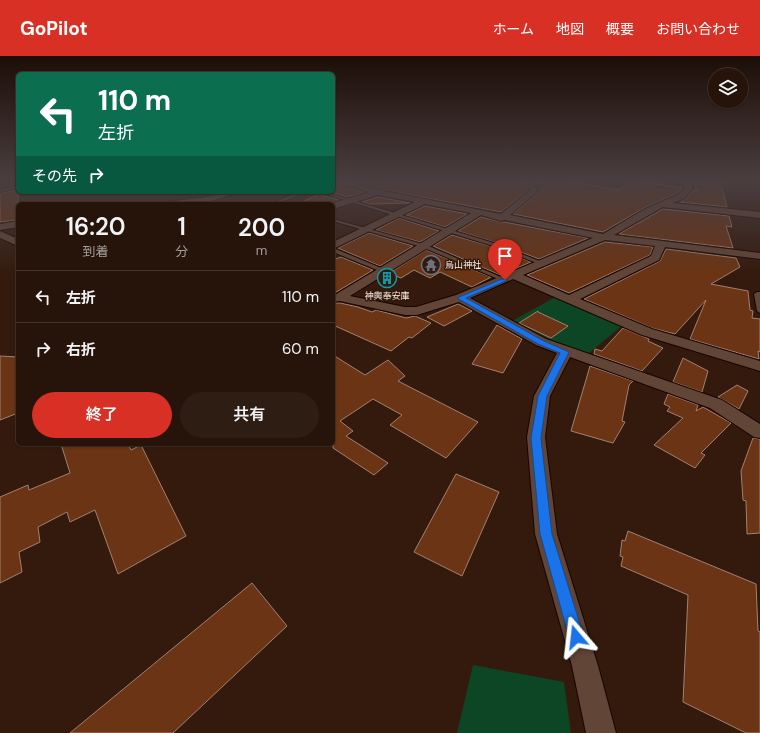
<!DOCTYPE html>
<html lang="ja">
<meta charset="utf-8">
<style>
body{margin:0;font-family:"DM Sans","Noto Sans JP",sans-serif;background:#2e1d13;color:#f1f3f6;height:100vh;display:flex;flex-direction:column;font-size:15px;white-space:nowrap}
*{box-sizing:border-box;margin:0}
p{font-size:13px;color:#a49e9c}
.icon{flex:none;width:22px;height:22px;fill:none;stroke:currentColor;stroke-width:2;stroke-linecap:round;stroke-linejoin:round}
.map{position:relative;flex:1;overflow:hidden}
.sheet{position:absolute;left:16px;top:146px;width:319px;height:244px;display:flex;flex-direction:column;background:#26140a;border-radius:6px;box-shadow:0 1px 3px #0004,0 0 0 1px #42332b}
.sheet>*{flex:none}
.guide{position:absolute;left:16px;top:16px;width:319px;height:122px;border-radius:6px;box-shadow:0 1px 3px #0004,0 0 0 1px #42332b;background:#0b6e4f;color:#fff;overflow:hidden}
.buttons{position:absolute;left:708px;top:12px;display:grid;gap:8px}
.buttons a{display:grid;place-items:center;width:40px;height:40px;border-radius:50%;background:#26140a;box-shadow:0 1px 3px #0004,0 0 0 1px #42332b;font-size:20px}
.pin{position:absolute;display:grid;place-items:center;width:34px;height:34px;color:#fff;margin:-41px -17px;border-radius:50% 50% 50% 0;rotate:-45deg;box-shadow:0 0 4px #0007}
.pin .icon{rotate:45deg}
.me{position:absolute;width:44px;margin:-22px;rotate:343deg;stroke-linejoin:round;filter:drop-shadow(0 0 3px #0008)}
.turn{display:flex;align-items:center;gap:14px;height:84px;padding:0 16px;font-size:18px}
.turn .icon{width:52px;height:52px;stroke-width:2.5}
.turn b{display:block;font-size:28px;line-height:34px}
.then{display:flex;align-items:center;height:38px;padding:0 16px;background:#0003;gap:8px;font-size:15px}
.eta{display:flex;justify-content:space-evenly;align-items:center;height:68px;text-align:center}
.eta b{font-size:24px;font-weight:600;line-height:28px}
.cta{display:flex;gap:8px;margin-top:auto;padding:8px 16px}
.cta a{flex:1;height:46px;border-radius:24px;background:#d93025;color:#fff;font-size:16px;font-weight:600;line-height:46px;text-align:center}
.cta a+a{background:#2e1d13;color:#f1f3f6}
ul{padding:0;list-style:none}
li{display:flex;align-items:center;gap:12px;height:52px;padding:0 16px;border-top:1px solid #42332b}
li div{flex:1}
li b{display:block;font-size:15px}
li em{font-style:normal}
header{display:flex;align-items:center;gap:24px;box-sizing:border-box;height:56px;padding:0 20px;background:#d93025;color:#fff}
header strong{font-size:19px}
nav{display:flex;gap:22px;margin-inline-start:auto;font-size:14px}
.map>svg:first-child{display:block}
.green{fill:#0d4624}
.building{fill:#6b3414;stroke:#a18172}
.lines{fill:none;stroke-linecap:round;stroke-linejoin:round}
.service-casing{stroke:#190400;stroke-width:2}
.minor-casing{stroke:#190400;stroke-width:2}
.service{fill:#614537;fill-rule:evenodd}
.minor{fill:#614537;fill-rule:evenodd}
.route{fill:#1a73e8;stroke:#114b97}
.labels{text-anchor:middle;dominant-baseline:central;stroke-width:3;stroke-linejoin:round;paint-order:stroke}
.far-poi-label{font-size:9px;fill:#fdebe2;stroke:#331a0d;text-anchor:start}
</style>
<header>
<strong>GoPilot</strong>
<nav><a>ホーム</a><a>地図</a><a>概要</a><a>お問い合わせ</a></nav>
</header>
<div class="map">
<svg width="760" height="677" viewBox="0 0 760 677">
<rect width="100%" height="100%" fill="#331a0d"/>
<path class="green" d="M559,239l65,29 -36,30 -29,-9 -47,-24z
M473,609l91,17 7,51h-114z"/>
<path class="building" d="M346,124h163l14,2 5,8 -27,22 -122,-23z
M540,124h17l62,10 12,-10 51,8 -4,5 -34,15 -41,24 -90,-18 26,-22 -4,-8z
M701,124h19l7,27 -48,-5 7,-3 7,-9 4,1 -3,-7 10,1z
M337,129l27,7 -17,5 -17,-5h3v-6z
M18,134v30l-18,2v-29z
M319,138l20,6 -10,4h-31z
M378,141l32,6 -40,1 -8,-2z
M425,150l42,8 -22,13 -39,-12z
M663,153l66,7 3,11 -6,-1 7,22 -114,-14z
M481,161l20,5h3l84,16 -49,21 -45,-17 -36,-11z
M399,162l40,13 -19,11 -44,-12z
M369,177l44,13 -33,20 -42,-18z
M452,179l38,11 41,16 -31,13 -67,-29z
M605,186l48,5 -3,8 -81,38 -42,-18z
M666,193l70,9 4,9 -29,17 37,7 2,19 3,1 -1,7 8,1v33l-2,-1 1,8 -69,-20 16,-39 -31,34 -23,-6 -68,-29 76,-38z
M426,194l65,27 -19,10 -32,-15 -10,6 -16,-8 -13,8 -5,-2 -9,6 -7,-3z
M341,201l32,13 -40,24v-34z
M333,247h7l18,4 14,5 4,-2 30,8 9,-2 16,7 -19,15 -3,-1 -18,14 -58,-26z
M458,248l14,7 -28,15 -17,-9z
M538,255v1l30,14 -17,12 -32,-15z
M497,269l25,14 -19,34 -31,-9z
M623,272l26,11 -1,2 15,7 -21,23 -48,-17 1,-5 7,2z
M333,299l32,20 23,-15 17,16 -7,5 80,41 -32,36 -56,-33 12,-10 -29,-16 -33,22 13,10 -7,5 42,27 -14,12 -41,-27z
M0,300l18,1v56l-18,7z
M683,302l25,13 -6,21 -29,-10z
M590,310l43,15 -4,4 -7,36 3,1 -12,21 -42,-12z
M737,329l11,6 -9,18 -21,-12z
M668,338l30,11 -2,6 7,-4 28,16 -30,30 4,2 -10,13 -41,-23 29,-27 -16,-7 3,-4 -6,-3z
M753,382l7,1v94l-13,1 -1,-33 -3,-1 -2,-29z
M61,388h67l3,6 10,-5 45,91 -68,38 -23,-64 -25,12 -3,-10 -29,15 2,15 -21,10 3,20 -22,11v-86l28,-12 1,5 41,-17z
M456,418l43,18 -37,84 -48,-24z
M628,475l128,53 2,47 2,1v101h-14l-63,-31 5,-107 -67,-29 2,-9 -3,-1 2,-16 3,1z
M252,527l35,43 -114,107h-103z"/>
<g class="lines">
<defs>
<path id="service" d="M18,130v2l-18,4v-2z
M300,136h6l-30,12h-6z
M319,136h6l169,51 53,21 -5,1 -52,-20z
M333,163l93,26 82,35 -5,1 -81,-34 -89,-26z
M333,192l53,22 1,1 -5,1 -49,-20z
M757,236h3v21l-3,-2 -3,-17z"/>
<path id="minor" d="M333,124h8l38,10 122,24 29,-24 -7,-10h8l7,11 -28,24 93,19 42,-25 34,-15 5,-5v-9h8v9l-7,9 -12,5 87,9v6l-97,-11 -49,28 146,18v6l-95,-12 -6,13 -79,39 72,30 108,32v10l-118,-36 -129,-56 -43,19 76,41 176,61 38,24v14l-6,-1 -44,-29 -140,-51 -20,39 -5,41 12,97 41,132 18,67h-30l-14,-67 -37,-132 -8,-97 7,-41 23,-43 -21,-8 -77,-43 -42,13h-12l-65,-14 -7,1v-6l138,-83 -46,-9 -92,45v-7l82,-40 -37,-7 -45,14v-5h-3l39,-12 -36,-10zM481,159l20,6 3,-1 89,18 -137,57 -40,12h-11l-55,-11zM605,184l50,6 -4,10 -82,39 -46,-20z
M227,136h13l-38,12h-34l4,-3 30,-3z
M18,165v6l-18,3v-6z
M0,175l18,8v7l-18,-8z"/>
</defs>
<use href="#service" class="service-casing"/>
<use href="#minor" class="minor-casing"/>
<use href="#service" class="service"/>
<use href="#minor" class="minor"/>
</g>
<linearGradient id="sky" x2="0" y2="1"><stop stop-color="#1c0e07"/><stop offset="0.57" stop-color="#4a3e40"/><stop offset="1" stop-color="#4a3e40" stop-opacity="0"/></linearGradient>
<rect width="760" height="219" fill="url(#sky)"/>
<path class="route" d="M502,223l6,1 -42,18 78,43 25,11 -22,44 -6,42 11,96 32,103 -2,5 -6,2 -5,-2 -2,-5 -29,-103 -9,-96 7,-42 22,-43 -22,-9 -81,-46z"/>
<defs>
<symbol id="temple-ring" viewBox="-11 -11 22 22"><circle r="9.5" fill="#331a0d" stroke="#6b7280" stroke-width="1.5"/><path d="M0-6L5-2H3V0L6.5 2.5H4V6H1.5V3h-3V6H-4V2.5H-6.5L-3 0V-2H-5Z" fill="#6b7280"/></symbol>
<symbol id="building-ring" viewBox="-11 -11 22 22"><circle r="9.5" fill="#331a0d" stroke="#0f9aa8" stroke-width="1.5"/><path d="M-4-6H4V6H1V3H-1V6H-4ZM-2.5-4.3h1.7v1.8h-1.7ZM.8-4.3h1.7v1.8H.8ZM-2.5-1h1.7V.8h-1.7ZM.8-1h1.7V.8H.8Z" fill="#0f9aa8"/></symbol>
</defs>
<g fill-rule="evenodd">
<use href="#temple-ring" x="420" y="198" width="22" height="22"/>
<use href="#building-ring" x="376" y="211" width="22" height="22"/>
</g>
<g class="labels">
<g class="far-poi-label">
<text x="445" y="209">烏山神社</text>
<text x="387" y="240" text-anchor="middle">神輿奉安庫</text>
</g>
</g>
</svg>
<div class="buttons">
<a><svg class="icon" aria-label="layers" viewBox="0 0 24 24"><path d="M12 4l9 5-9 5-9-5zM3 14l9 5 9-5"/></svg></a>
</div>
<div class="pin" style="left:505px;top:224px;background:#d93025"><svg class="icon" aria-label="arrive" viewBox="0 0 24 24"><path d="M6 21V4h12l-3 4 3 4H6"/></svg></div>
<svg class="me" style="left:576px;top:581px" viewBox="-20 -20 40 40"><path d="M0-17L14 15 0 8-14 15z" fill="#1a73e8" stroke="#fff" stroke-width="4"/></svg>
<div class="guide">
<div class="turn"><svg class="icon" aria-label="left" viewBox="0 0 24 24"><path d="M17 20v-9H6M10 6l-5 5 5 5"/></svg><div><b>110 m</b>左折</div></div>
<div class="then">その先<svg class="icon" aria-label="right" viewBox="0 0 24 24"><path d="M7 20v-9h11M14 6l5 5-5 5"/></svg></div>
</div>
<section class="sheet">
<div class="eta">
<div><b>16:20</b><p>到着</p></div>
<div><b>1</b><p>分</p></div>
<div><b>200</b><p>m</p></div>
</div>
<ul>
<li><svg class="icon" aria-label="left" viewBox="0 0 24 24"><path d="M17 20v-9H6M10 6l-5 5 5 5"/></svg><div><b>左折</b></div><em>110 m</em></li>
<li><svg class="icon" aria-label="right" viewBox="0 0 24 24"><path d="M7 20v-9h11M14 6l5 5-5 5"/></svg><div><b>右折</b></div><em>60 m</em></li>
</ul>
<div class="cta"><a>終了</a><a>共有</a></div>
</section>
</div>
